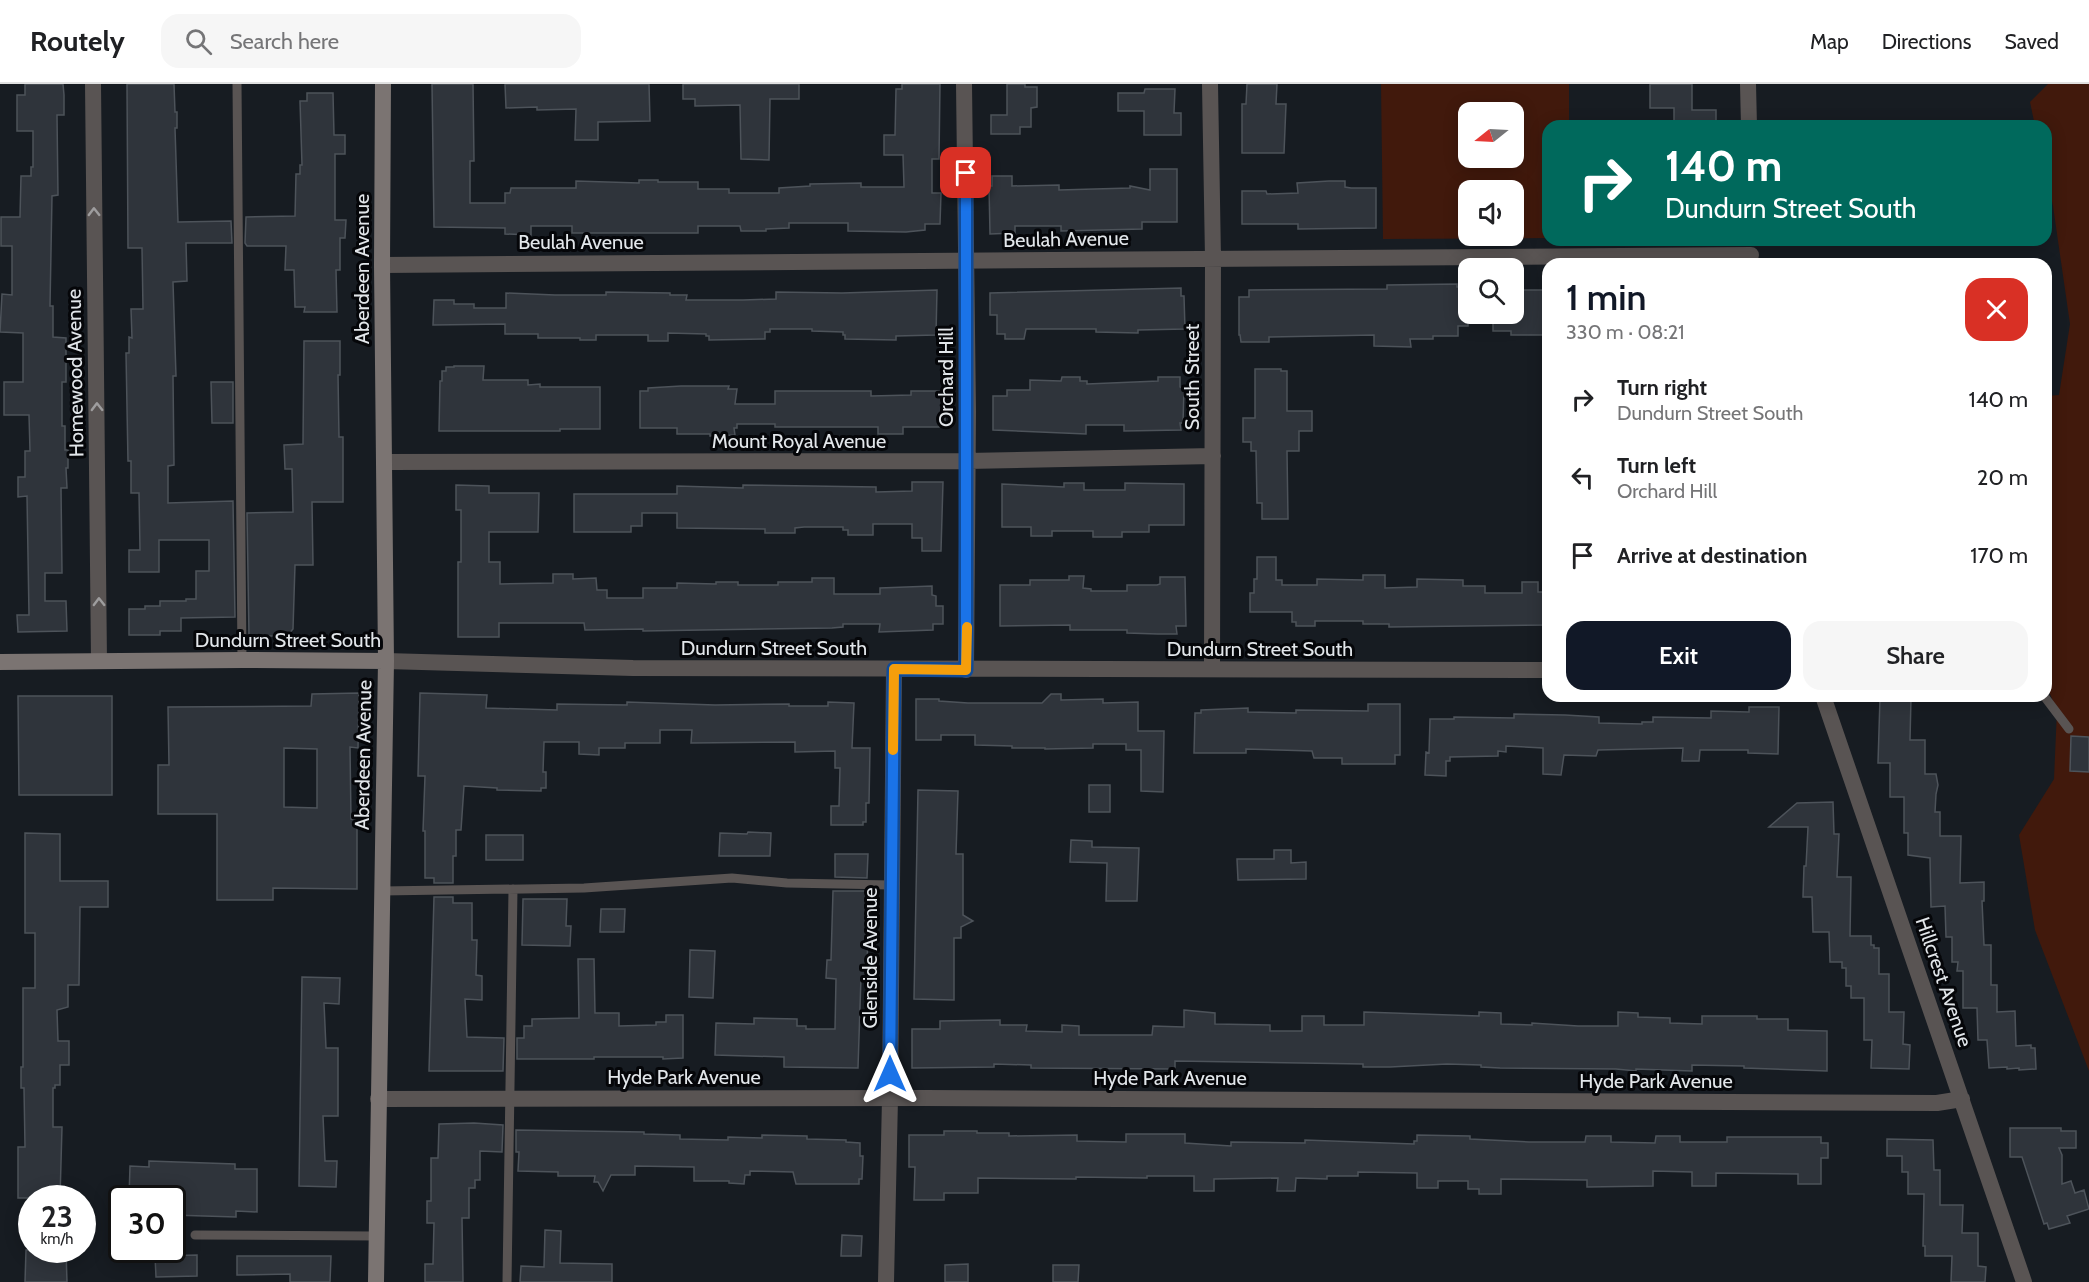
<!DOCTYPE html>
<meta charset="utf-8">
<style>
body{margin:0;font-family:Cabin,sans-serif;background:#f6f6f6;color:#202124;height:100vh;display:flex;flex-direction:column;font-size:22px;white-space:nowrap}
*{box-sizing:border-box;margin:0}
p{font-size:20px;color:#757577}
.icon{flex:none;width:33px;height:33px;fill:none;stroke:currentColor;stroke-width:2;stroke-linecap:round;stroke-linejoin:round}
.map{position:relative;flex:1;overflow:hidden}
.details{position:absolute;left:1542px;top:174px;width:510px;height:444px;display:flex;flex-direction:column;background:#fff;border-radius:18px;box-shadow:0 3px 15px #0003}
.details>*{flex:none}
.top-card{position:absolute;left:1542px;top:36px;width:510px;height:126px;border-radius:18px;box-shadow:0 3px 15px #0003;background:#00695c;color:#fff;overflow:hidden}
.needle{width:39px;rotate:252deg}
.tools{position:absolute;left:1458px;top:18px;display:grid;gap:12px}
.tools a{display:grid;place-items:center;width:66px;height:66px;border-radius:12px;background:#fff;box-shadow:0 3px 15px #0003;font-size:30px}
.speed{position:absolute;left:18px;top:1101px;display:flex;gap:12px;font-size:30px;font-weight:700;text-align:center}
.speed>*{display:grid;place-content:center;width:78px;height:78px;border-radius:50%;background:#fff;box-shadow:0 3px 15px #0003;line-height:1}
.speed small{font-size:15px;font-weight:400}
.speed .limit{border:3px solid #111;border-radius:9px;background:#fff;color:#111}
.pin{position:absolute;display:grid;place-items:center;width:51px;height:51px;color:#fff;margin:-26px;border-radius:12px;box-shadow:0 3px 9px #0006}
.me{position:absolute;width:66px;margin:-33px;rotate:0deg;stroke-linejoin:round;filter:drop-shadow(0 0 4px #0008)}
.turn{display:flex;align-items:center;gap:21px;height:126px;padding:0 24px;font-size:27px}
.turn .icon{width:78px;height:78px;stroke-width:2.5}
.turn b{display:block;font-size:42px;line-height:51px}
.round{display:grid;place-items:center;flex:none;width:63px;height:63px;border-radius:18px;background:#f6f6f6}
.headline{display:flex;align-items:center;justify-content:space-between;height:102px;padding:0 24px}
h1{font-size:36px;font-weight:600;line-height:45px;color:#111827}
.button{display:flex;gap:12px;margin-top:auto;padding:12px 24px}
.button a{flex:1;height:69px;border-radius:18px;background:#111827;color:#fff;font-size:24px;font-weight:600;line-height:69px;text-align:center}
.button a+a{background:#f6f6f6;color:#202124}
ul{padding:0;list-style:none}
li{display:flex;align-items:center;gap:18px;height:78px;padding:0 24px}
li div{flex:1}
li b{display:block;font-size:22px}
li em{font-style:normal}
header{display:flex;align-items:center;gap:36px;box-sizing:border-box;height:84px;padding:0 30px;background:#fff;border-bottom:2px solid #e0e0e0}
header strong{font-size:28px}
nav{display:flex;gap:33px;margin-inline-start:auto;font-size:21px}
.search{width:420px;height:54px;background:#f6f6f6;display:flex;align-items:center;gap:15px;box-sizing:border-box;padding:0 21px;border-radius:18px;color:#757577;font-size:22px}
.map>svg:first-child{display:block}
.green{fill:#41190c;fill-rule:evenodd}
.building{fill:#2f343b;stroke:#4d535a;stroke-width:1.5;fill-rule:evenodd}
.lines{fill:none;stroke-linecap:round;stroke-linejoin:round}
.service{stroke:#595453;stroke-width:9}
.minor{stroke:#595453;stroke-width:16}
.secondary{stroke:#7b7472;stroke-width:16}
.oneway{stroke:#9e9d9e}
.route-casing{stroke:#114b97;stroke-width:15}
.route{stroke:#1a73e8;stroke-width:10}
.slow{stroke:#f59e0b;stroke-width:10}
.labels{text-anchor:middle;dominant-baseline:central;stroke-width:6;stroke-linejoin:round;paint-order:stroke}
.street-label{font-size:20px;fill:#e2e6ea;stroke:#050609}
</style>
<header>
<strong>Routely</strong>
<div class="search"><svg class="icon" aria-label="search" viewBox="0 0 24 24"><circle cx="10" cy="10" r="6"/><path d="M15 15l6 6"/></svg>Search here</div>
<nav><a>Map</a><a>Directions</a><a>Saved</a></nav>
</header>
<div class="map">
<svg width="2089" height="1198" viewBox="0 0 2089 1198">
<rect width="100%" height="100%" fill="#171c22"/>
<path class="green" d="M1381,0h188v42h-21v112l-165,1zM1468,28h46v46h-46zM1468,106h46v46h-46z
M2048,0h41v987l-54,-141 -16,-95 35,-56 3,-69 -11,-25v-289l13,-1 11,-71 -17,-118 -7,-31v-49h-11l-5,-24z"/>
<path class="building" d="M25,0h38l1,11v20h-7l1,80 -6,1 -2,110h3v31l13,1v44h-4v44h3v24h3v18h-2l1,20h-6l1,85h-17v28h21l1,30 -49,1 -1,-17h12l-2,-119 -9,1v-20h7v-26h5l-1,-36h-25v-33h19v-49l-23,-1 2,-38 10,1v-49h-11v-29h19l1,-41h10v-9h2v-36h-16v-36h8z
M127,0h47l1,28h2v16h-2l3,94 53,-1 1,22h-46l1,38 -14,1 3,94h-3l1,89 -6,1v37l65,-2 2,116 -54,1v13h-21v4h-31v-26h16v-3h15v-5h26v-2h10v-28h13v-31h-50v32h-30v-22h11l-1,-57h-8v-32h-3l-2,-108h3v-16l3,1 -1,-29h12l-1,-61h-14z
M432,0h41l1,77h-4v42h35v-10h5l1,-5h65v-7l63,2v-3h19v2h40v7h31v4h50v-5l31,-2v-2l51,-1v4h43l-1,-32h-19v-20h11l1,-46h6v-5h38l-1,75h-7v34h9l-1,31h-15v6l-19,2 -58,-1v-8h-59v5l-23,1v2h-25l-1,-5h-42v7h-126v-7h-41v9l-26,-1v-6l-71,-1z
M505,0h144l1,37 -52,1v18h-23l1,-31 -39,1v-3l-31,1z
M683,0h116v15h-29l-1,61 -28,-1 -1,-54 -45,1v-7h-12z
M1007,0h18v3h12v20l-6,1v19h-11v7h-29v-19h16z
M1247,0h30l-1,20h10l-2,49h-42v-49h4z
M1650,0h42v26h24v16h-42v-18h-24z
M1145,5h30l-1,24h7v22h-37v-24h-26v-18h26z
M307,9h26l1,42h11v19h-10v66h11l-1,18h-5v32h-4l1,42h-33l1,-5h-10l-1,-37h-9l1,-24h-39l-2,-3 1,-26 49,-1 1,-42h4v-9h2l-2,-64h7z
M1150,85h27v53h-35v7l-81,2v-5h-46v7l-25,1 -1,-48h3v-10h20v10l47,-1v5l71,-2v-2l20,4z
M1329,97h16v6l6,1h25v40l-78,1v-5h-56v-33h24l1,3 31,-1 -1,-10z
M1457,200v3h11v39h-10v10h-25v3h-23l1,8 -37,-1v-11l-105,2v5h-28l-1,-7h-1v-38h10v-7l138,-1v-4z
M1181,204v8h3l1,33 -47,1v3l-42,-1v-3h-70l-2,10h-19v-5h-8v-19h-7v-22z
M937,206l-1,45 -40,1v4l-51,-1v-4h-2v-3l-31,-1v-2h-42v3h-5v7l-56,1v-4h-3v-2l-38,-1v8h-20v-6h-52v5h-16v-2h-42v-4h-33v-10l-72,1 1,-25h20v4h20v4h32v-15l49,2h51v-3l64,1v2h17l-1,5h57l33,-1v-7l66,1z
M1514,206h34v45h-37v-4h-18v-17h21z
M304,257h36v34h-2l1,62h4v65h-31l1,63h-18l-2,64 -6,7h-38l-2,-123 46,-1 -1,-43h-7l-1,-24 19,-1z
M454,282h30l-1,14h45v5l12,-1v3h60v42h-40v2h-121l1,-50h2v-10h4v-4h8z
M1255,285h26v2h6v40h25v20h-13v20h-12l1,68h-26v-16h-5l-1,-52h-5v-9h-8v-24h12z
M1062,293h18v4h7v3l71,-3v-4h22v10l4,1 -1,35h-3l1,7 -57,1v-6h-38v9l-93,-4v-34h14v-6h23v-10l31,1z
M211,298h22v41h-21z
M681,302h48l-1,3h9l-2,15h40v-13h96v5l40,-1v-4h28v3h6v30h-6v3h-36v7h-25v-7h-103v-3h-38v4h-3l1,7 -25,1v-2h-33v-6h-37v-37h8v-3z
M912,398h31l-2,69h-19v-13h-10v-14h-39v11h-25v-5h-5v-3h-39l-9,1v5h-30v-4l-88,-1v-15h-35v13h-11v6h-57v-38h103v-8l66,2v-3l133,2v5l36,-1z
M1064,399h20v7h41v-7l59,1v41h-35v7h-27v5h-29v-6h-41v5h-21v-9h-29v-43l62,3z
M456,401l33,1v7h50l-1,39h-49v30h11v22l53,-1v-9h20v5l23,-1 1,12h10v8h36v-10h34v-5l39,1v-2h22v3h40v-3h34v-4h22v16h46v-6l52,-2v9l4,1v10h7v18h-10v6l-54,2 1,-8h-37v3l-11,1 -189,3v-2l-58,1 -1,-7h-85v14h-41v-75h3v-52h-5z
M1257,473h19v23h6v5h35v-6l46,1v-5h22v13l32,-1v-8l46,1v6h22v7h37v-11h16v10h5v33l-154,2v-3h-26v-3h-48v5h-19v-4h-4v-10h-42v-19h4v-14h3z
M1069,492h15l-1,12 8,1v2h36v-6h30l3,-1v-7h25l1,49h-10l1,8h-19l-31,-1v-3h-57v-5l-70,1v-41h30v-5h39z
M359,609l-1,55 -8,-1 1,72 6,1v69l-84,-1v12h-56v-86h-59v-49h11l-1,-58 143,-1 1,-12zM284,664l33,1v59l-33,-1z
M420,609l67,2 -1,13 71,2v-6l70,1v-3l88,3 74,-1v2h39v-4l26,1 -2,45h18l-1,55h-3v19h-3v3h-32v-19h8l1,-38h-5v-17l-40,1v-10l-104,1 1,-13h-32v13h-35v5h-26v7l-20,-1v-12h-35l-1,30h3v16h-5v3l-44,-1v-2l-33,-2 -3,44h-5v26h-3v27h-19v-5h-9v-47h-2l2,-55h-7z
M1051,610h10v6l42,-1v4l35,-1v29h26l-1,61 -22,-1v-41h-15v-6h-33v4l-48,1v-1h-33v-2l-37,-1v-10h-34v5h-25v-41h23v2l29,2h74z
M18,612h94v99h-93z
M1880,614h31l-1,42h15v34h11l2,11 -2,9 -1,18h5v24h21l-1,47 24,-1v19h-2l2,44h7v40h6v27l18,-1 1,35 15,-1v3h4l1,21 -17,1v-2l-12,1v-2l-18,1 -2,-28h-9l-1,-32h-14v-37h-6l1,-9h-6v-25h-6l-1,-31 -14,1 -1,-49 -22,-3v-22h-4v-36h-14v-34h-12z
M1368,620h32v51h-5v9h-53v-6h-28l-2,-7 -66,-2v4h-52l1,-40h6v-3l47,-2v4l48,1v-3l72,1z
M1749,623h30l-1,47 -30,-1v-3h-48l-1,11h-17l1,-13 -85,2 -2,6 -32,-1 -3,20 -18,-1v-26l-37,-2v6l-8,-1v5l-48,1v4h-4v15l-21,-1 1,-23 3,1 1,-34h24v-2l60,1v-4l51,1 34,2v6l43,1v-2h11v-5l58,1v-7l38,1z
M2071,652l18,1v35l-19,-1z
M1089,701h21v27h-21z
M918,706l40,1 -2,63h7v61l10,6 -12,6v11h-7v62l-40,-1z
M1833,718l1,32h5l-2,43h14l-1,59h21v9h3v3h5v26h10v38h15l-1,32 7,1 -1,24 -38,-1 1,-28h-8v-42h-13v-12h-5v-18h-4v-6h-12l-1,-30h-16l-1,-35h-9l1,-31h2l2,-39h-39l28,-24z
M748,748l23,1 -1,23h-51l1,-23 27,1z
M25,749l35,1v47h48v26h-28l-1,78h-11v22l-11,3 1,31h11v24h-9v20h-5v3h-2v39h9l-2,71h-42v-51h7l-1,-59h-3v-21h2v-79h12v-55h-10z
M486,751h37v25h-37z
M1071,756l21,1v6l47,1 -2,53h-31l1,-38 -37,-1z
M1274,766h17v13l15,-1v17l-68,1 -1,-21h37z
M835,770h33l-1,24 -32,-1z
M833,807h34l1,23 -1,63h-6l-3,91 -74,-1v-10l-69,-2 1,-32 38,1v-6l43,1v7h9v3h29l1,-50 -10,-1 1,-18h4z
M434,813h19v6h19v37h5l-1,35 6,1v24l-17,-1 2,38 37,1 -1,33h-74z
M523,815h44l-1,27h5l-1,20 -48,-1z
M601,825h24l-1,23h-24z
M690,866l25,1 -2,47 -24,-1z
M578,875h16l1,54h24v13l37,-1v-3h10v-7h17v43l-20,1v-2h-69v2h-77v-21h7v-12h8v-7l47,-1z
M302,893l38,1 -1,26 -15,-1 2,45h12v68h-15l2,45h12l-1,26 -37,-1z
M1184,926l31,3v11l55,1v6h32v-15h22v9h40v-13l115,4v-4l22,1v11l31,1v-2l46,3h40v-14l20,1v4l32,1v5l32,1v-8h55v3h31v11l39,1v40l-83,-3v-2l-52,-1v6l-56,-2v2l-20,-2 -116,-1 -19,-1v-2l-34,-1 -57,3h-27v-3l-188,-3v8l-144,-1v-3l-37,-1v3l-82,1v-39h28v-8l60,-1v5h27l-1,6 36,1v-7l17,1v9h73l1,-9 31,1z
M474,1039l29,2 -1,27 -22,-1v29h-5v8h-6v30h-7l1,64h-38v-18h8l1,-41h-7v-22h4v-43h7l1,-34z
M2010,1044h51v3h15v17h-17l3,7v29l9,-3 4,12 9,-3 5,19 -22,7 3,7 -21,6 -2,-6 -3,1 -22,-67h-12z
M516,1046l128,2v2l36,1v4l48,1v-3l34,1v-3l45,1v3l39,1v2l14,1v13h3l-1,23h-3v5h-63l-3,-12 -43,-1v4h-5l-1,9 -15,-1v-2h-35v-14l-59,-1v9h-24l-8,16 -5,-9h-4l1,-6h-37v-4l-40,-1 1,-19h-3z
M944,1047h33v2h32v3l68,-1v6l49,1v-8h59v9l46,3v-4l74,1v-3l109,4v-3h3v-6l53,1v3l59,3h56l1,-6h25v6l44,1 1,-7h24v6h47v-5h94v6h7v15h-7v26h-23v-10l-82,-1v13h-24v-14l-39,-1v15l-66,1v-7l-86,-1v15h-22v-5h-11v-8h-30v7h-21v-15l-59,-1v4h-31v3l-31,-1 -1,13h-18l1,-13 -64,1v12h-20v-15h-47v2l-71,-1v2l-98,-1v15h-34v7h-30l1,-33h-6v-32h35z
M1887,1055l46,1 1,30h6v35h23l-1,28h16v33l8,1 -1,15h-34l1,-26h-27v-10h-2l1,-52h-16v-22h-6v-16h-15z
M149,1077l86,3v5h22v43l-21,-1v6l-64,-2v-17h-43l1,-32 19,1z
M545,1146l16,1 -1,32 52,1v18h-92l1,-16 23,1z
M842,1151l20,1 -1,20h-20z
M26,1166h40l1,32h-42z
M197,1171v21l-41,1 -1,-21z
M237,1172h94l-1,26h-40v-8l-53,1z
M968,1180v18h-23v-17z
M1053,1181h26l-1,17h-25z"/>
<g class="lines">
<path class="service" d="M237,0l5,576
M2044,612l25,33
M382,807l202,-3 148,-10 55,5 104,2
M195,1151l180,1
M507,1198l6,-393"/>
<path class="minor" d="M93,0l6,577
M964,0l4,327 -2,259
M1210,0l3,174 -1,411
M1748,0l1,42
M382,181l1369,-10
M385,378l582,-1 246,-5
M386,577l247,7 915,2
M1823,612l201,586
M378,1015l547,-1 1012,5 25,-4
M886,1198l4,-184 4,-429"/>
<path class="secondary" d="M0,578l242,-2 144,1
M376,1198l10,-621 -4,-396 1,-181"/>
</g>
<defs><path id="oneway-chevron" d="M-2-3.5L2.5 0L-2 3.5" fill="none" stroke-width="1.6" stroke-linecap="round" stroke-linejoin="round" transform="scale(1.5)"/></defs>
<g class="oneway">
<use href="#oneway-chevron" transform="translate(94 128) rotate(-91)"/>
<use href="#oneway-chevron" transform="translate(97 323) rotate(-91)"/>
<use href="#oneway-chevron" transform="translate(99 518) rotate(-91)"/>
</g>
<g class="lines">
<defs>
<path id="route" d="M890,990l4,-405 72,1v-497"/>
</defs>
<use href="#route" class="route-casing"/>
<use href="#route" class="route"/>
<path class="slow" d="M893,666l1,-81 72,1 1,-43"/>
</g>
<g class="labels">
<g class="street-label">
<text transform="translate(1066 155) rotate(-1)">Beulah Avenue</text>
<text x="581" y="158">Beulah Avenue</text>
<text transform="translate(362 185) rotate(-90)">Aberdeen Avenue</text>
<text transform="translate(75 289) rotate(-91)">Homewood Avenue</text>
<text transform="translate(946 293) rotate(-90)">Orchard Hill</text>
<text transform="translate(1192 293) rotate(-90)">South Street</text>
<text x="799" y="357">Mount Royal Avenue</text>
<text x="288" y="556">Dundurn Street South</text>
<text x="774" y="564">Dundurn Street South</text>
<text x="1260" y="565">Dundurn Street South</text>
<text transform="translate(363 671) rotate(-89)">Aberdeen Avenue</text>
<text transform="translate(870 874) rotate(-90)">Glenside Avenue</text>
<text transform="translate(1944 898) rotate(71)">Hillcrest Avenue</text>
<text x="684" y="993">Hyde Park Avenue</text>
<text x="1170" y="994">Hyde Park Avenue</text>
<text x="1656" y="997">Hyde Park Avenue</text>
</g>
</g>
</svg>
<div class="tools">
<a><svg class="needle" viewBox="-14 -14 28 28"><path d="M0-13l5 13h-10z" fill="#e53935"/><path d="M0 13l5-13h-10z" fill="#757577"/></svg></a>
<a><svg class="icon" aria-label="sound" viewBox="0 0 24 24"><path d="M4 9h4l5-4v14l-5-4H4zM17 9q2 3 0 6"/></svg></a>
<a><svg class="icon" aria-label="search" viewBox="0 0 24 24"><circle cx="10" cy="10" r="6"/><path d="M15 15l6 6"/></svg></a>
</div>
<div class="speed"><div>23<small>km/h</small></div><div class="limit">30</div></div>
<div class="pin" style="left:966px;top:89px;background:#d93025"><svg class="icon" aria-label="arrive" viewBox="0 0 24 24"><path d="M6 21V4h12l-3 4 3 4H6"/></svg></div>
<svg class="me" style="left:890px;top:990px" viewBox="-20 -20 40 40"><path d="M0-17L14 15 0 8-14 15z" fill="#1a73e8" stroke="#fff" stroke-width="4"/></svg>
<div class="top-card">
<div class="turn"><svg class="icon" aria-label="right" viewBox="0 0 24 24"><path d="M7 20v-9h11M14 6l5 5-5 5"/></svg><div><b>140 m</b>Dundurn Street South</div></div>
</div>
<section class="details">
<div class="headline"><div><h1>1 min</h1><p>330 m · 08:21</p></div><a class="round" style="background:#d93025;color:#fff"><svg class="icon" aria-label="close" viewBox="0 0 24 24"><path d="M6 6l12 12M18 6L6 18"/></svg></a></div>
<ul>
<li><svg class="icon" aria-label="right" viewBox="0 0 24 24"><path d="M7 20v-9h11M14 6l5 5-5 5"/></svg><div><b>Turn right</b><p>Dundurn Street South</p></div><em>140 m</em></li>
<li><svg class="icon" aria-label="left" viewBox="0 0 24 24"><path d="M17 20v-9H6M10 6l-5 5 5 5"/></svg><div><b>Turn left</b><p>Orchard Hill</p></div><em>20 m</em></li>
<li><svg class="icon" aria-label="arrive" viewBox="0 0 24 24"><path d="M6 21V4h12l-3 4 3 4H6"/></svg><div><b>Arrive at destination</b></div><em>170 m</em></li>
</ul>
<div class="button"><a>Exit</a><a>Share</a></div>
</section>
</div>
